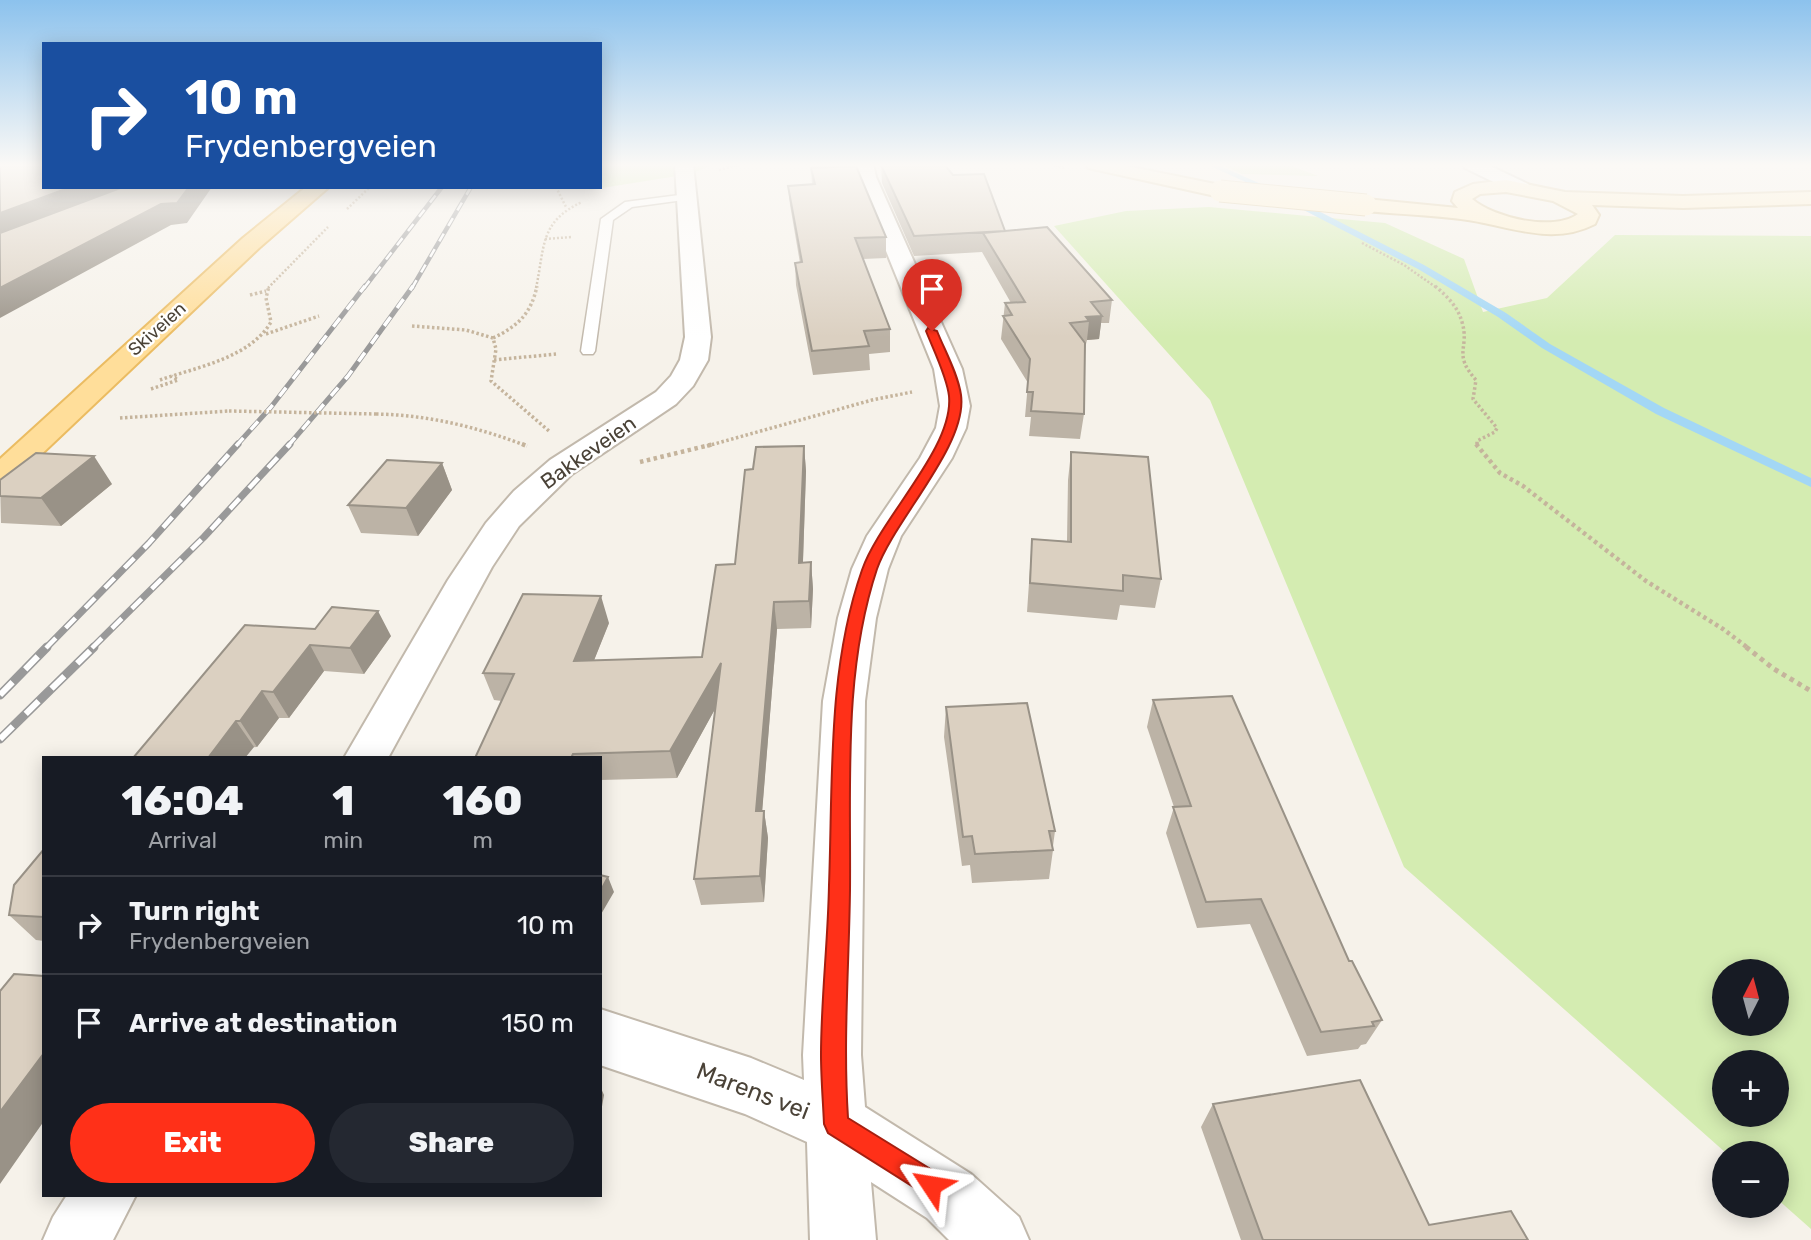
<!DOCTYPE html>
<meta charset="utf-8">
<style>
body{margin:0;font-family:Rubik,sans-serif;background:#242831;color:#f1f3f6;height:100vh;display:flex;flex-direction:column;font-size:26px;white-space:nowrap}
*{box-sizing:border-box;margin:0}
p{font-size:23px;color:#9ea1a6}
.icon{flex:none;width:38px;height:38px;fill:none;stroke:currentColor;stroke-width:2;stroke-linecap:round;stroke-linejoin:round}
.map{position:relative;flex:1;overflow:hidden}
.side{position:absolute;left:42px;top:756px;width:560px;height:441px;display:flex;flex-direction:column;background:#171b24;border-radius:0px;box-shadow:0 4px 18px #0003}
.side>*{flex:none}
.top-card{position:absolute;left:42px;top:42px;width:560px;height:147px;border-radius:0px;box-shadow:0 4px 18px #0003;background:#1a4fa0;color:#fff;overflow:hidden}
.needle{width:46px;rotate:6deg}
.controls{position:absolute;left:1712px;top:959px;display:grid;gap:14px}
.controls a{display:grid;place-items:center;width:77px;height:77px;border-radius:50%;background:#171b24;box-shadow:0 4px 18px #0003;font-size:35px}
.pin{position:absolute;display:grid;place-items:center;width:60px;height:60px;color:#fff;margin:-72px -30px;border-radius:50% 50% 50% 0;rotate:-45deg;box-shadow:0 0 7px #0007}
.pin .icon{rotate:45deg}
.me{position:absolute;width:77px;margin:-38px;rotate:303deg;stroke-linejoin:round;filter:drop-shadow(0 0 5px #0008)}
.turn{display:flex;align-items:center;gap:24px;height:147px;padding:0 28px;font-size:32px}
.turn .icon{width:91px;height:91px;stroke-width:2.5}
.turn b{display:block;font-size:49px;line-height:60px}
.eta{display:flex;justify-content:space-evenly;align-items:center;height:119px;text-align:center}
.eta b{font-size:42px;font-weight:800;line-height:49px}
.action{display:flex;gap:14px;margin-top:auto;padding:14px 28px}
.action a{flex:1;height:80px;border-radius:42px;background:#ff3018;color:#fff;font-size:28px;font-weight:800;line-height:80px;text-align:center}
.action a+a{background:#242831;color:#f1f3f6}
ul{padding:0;list-style:none}
li{display:flex;align-items:center;gap:21px;height:98px;padding:0 28px;border-top:2px solid #363941}
li div{flex:1}
li b{display:block;font-size:26px}
li em{font-style:normal}
.map>svg:first-child{display:block}
.green{fill:#d4ecb1;fill-rule:evenodd}
.lines{fill:none;stroke-linecap:round;stroke-linejoin:round}
.stream{fill:#a3d7f5;fill-rule:evenodd}
.lane-casing{stroke:#c2b9ac;stroke-width:3}
.street-casing{stroke:#c2b9ac;stroke-width:4}
.secondary-casing{stroke:#d8c497;stroke-width:4}
.primary-casing{stroke:#ebbc62;stroke-width:4}
.path-far3{stroke:#c5b49c;stroke-width:2.5;stroke-dasharray:2 2;stroke-linecap:butt}
.path-far2{stroke:#c5b49c;stroke-width:3.5;stroke-dasharray:2.5 2.5;stroke-linecap:butt}
.path-far1{stroke:#c5b49c;stroke-width:4.5;stroke-dasharray:3.5 3.5;stroke-linecap:butt}
.path{stroke:#c5b49c;stroke-width:5;stroke-dasharray:4.5 4.5;stroke-linecap:butt}
.lane{fill:#fff;fill-rule:evenodd}
.street{fill:#fff;fill-rule:evenodd}
.secondary{fill:#fff0cb;fill-rule:evenodd}
.primary{fill:#ffde9a;fill-rule:evenodd}
.rail-far3-casing{stroke:#999;stroke-width:4.5}
.rail-far2-casing{stroke:#999;stroke-width:5}
.rail-far1-casing{stroke:#999;stroke-width:7}
.rail-casing{stroke:#999;stroke-width:9}
.rail-far3{stroke:#fff;stroke-width:2.5;stroke-dasharray:9;stroke-linecap:butt}
.rail-far2{stroke:#fff;stroke-width:3.5;stroke-dasharray:11;stroke-linecap:butt}
.rail-far1{stroke:#fff;stroke-width:4.5;stroke-dasharray:14;stroke-linecap:butt}
.rail{stroke:#fff;stroke-width:6;stroke-dasharray:18;stroke-linecap:butt}
.secondary-bridge-casing{stroke:#d8c497;stroke-width:23;stroke-linecap:butt}
.path-bridge{stroke:#c5b49c;stroke-width:3.5;stroke-dasharray:2.5 2.5;stroke-linecap:butt}
.secondary-bridge{stroke:#fff0cb;stroke-width:21}
.wall{fill:#bcb3a6}
.shaded-wall{fill:#999287}
.building{fill:#dbd0c1;stroke:#999287;stroke-width:2}
.route{fill:#ff3018;stroke:#a61f10;stroke-width:2}
.labels{text-anchor:middle;dominant-baseline:central;stroke-width:5;stroke-linejoin:round;paint-order:stroke}
.far-street-label{font-size:18px;fill:#4a4237;stroke:#fff}
.street-label{font-size:21px;fill:#4a4237;stroke:#fff}
.near-street-label{font-size:24px;fill:#4a4237;stroke:#fff}
</style>
<div class="map">
<svg width="1811" height="1240" viewBox="0 0 1811 1240">
<rect width="100%" height="100%" fill="#f6f2ea"/>
<path class="green" d="M600,164h115l-25,10 -101,16 -2,-3h13z
M1220,164h67l31,12 -76,-2z
M1209,207l176,16 79,36 19,53 64,-14 68,-63 196,1v993l-35,-31v-45h-50l-322,-286 -194,-467 -156,-174 72,-15zM1776,971v53h-52v-53zM1724,1062h52v53h-52z"/>
<g class="lines">
<path class="stream" d="M1206,164h10l63,28 -7,2z
M1295,199l129,66 82,48 44,31 114,64 147,70v9l-155,-73 -114,-66 -44,-31 -80,-48 -126,-65 -1,-2z"/>
<defs>
<path id="lane" d="M687,194l4,1v4l-59,8 -19,13 -18,131 -2,3h-10l-2,-3 20,-132 24,-17z"/>
<path id="street" d="M675,164h18l18,173 -3,23 -15,26 -17,18 -104,70 -53,52 -27,41 -104,191h-44l104,-178 38,-57 28,-32 36,-31 106,-68 15,-16 9,-16 5,-23z
M855,164h18l3,13 86,192 8,37 -4,22 -14,30 -51,78 -13,33 -12,49 -11,83 -4,354 4,52 106,67 48,43 10,23h-80l-22,-22 -56,-36 5,58h-66l-3,-98 -62,-28 -145,-49v-56l151,49 53,22 -1,-25 20,-354 15,-83 14,-49 15,-33 53,-78 16,-30 4,-22 -6,-37 -78,-192z
M1463,164h23l42,20 3,4 -3,4h-14l-49,-24z
M67,1195h69l-23,45h-70l10,-23z"/>
<path id="secondary" d="M1086,164h31l103,21 7,2 3,4 -3,4 -7,2 -132,-29z
M1506,180l59,12 118,4 128,-4v12l-128,4 -91,-3 7,10 -4,9c-37,19 -73,7 -111,-1 -38,-8 -79,-8 -118,-12l-7,-2 -3,-4 3,-4 7,-2 92,9 -6,-7 3,-9 18,-8zM1506,192l47,9 25,13c-24,18 -84,4 -106,-15l8,-5z"/>
<path id="primary" d="M306,187h23l-70,61 -248,235 -11,3v-27l243,-221z"/>
</defs>
<use href="#lane" class="lane-casing"/>
<use href="#street" class="street-casing"/>
<use href="#secondary" class="secondary-casing"/>
<use href="#primary" class="primary-casing"/>
<path class="path-far3" d="M1051,164l13,4
M719,170l23,-6
M556,187l10,20
M347,209l23,-22
M545,239l27,-2
M1362,243l42,22 33,23
M268,288l60,-61
M536,288c9,-41 3,-66 46,-86"/>
<path class="path-far2" d="M1435,286c12,10 23,21 27,36 8,27 -10,31 14,58l-3,19 24,29 -2,4 -18,9v5
M250,295l16,-4
M412,326l54,4 27,8 3,11 -5,32 58,50
M266,334l53,-18
M493,338c25,-12 38,-24 44,-52
M494,360l62,-6
M160,380c37,-13 90,-22 111,-58l-5,-24 3,-12
M151,389l27,-9 -6,-4
M376,414c53,1 101,13 151,32
M120,418l109,-7
M707,446l165,-46 40,-8"/>
<path class="path-far1" d="M522,444l5,2
M1476,444l24,29 23,13 123,95 77,48 25,19
M640,462l74,-18"/>
<path class="path" d="M1746,647l28,22 37,22"/>
<use href="#lane" class="lane"/>
<use href="#street" class="street"/>
<use href="#secondary" class="secondary"/>
<use href="#primary" class="primary"/>
<defs>
<path id="rail-far3" d="M364,288l78,-101
M412,288l59,-101"/>
<path id="rail-far2" d="M236,446l35,-39 94,-121
M288,446l60,-70 65,-90"/>
<path id="rail-far1" d="M46,648l103,-105 89,-99
M92,648l112,-111 86,-93"/>
<path id="rail" d="M0,695l47,-48
M0,739l94,-92"/>
</defs>
<use href="#rail-far3" class="rail-far3-casing"/>
<use href="#rail-far2" class="rail-far2-casing"/>
<use href="#rail-far1" class="rail-far1-casing"/>
<use href="#rail" class="rail-casing"/>
<use href="#rail-far3" class="rail-far3"/>
<use href="#rail-far2" class="rail-far2"/>
<use href="#rail-far1" class="rail-far1"/>
<use href="#rail" class="rail"/>
<defs>
<path id="secondary-bridge" d="M1220,191l146,14"/>
</defs>
<use href="#secondary-bridge" class="secondary-bridge-casing"/>
<path class="path-bridge" d="M229,411l147,3"/>
<use href="#secondary-bridge" class="secondary-bridge"/>
</g>
<path class="wall" d="M881,165l72,10 52,56 107,69 -3,23h-8l-2,16 -12,1 -1,4 -1,1 -1,69 -4,25 -51,-3 2,-19h-6l3,-34 -27,-44 4,-36h6l-29,-51 -68,4 -32,-73z
M811,168l75,69v21l-23,1 27,70v23l-21,2 1,16 -57,5 -17,-90 -1,-22h5l-10,-58 -2,-19 24,-1z
M804,446l2,25 -3,91h8l2,27 -2,39 -34,1 -15,182h2l4,27 -4,64 -63,3 -7,-26 21,-170 -38,69 -77,2v-22h-125l27,-57 -8,-1 -11,-27 126,-50 -15,37 108,-3 33,-93 18,-95z
M1071,452l90,127 -6,29 -35,-3 -3,15 -90,-8 5,-73 35,2 1,-61z
M442,463l10,27 -34,46 -57,-3 -13,-28z
M0,480l112,4 -51,42 -60,-3z
M245,625l146,11 -27,38 -40,-3 -35,47h-10l-22,29 -124,11z
M1153,700l196,261 33,59 -16,24 -5,1 -3,4 -51,7 -57,-132 -53,4 -31,-95 8,-26 -27,-80z
M946,707l109,124 -2,15v4l-4,29 -77,4 -2,-18 -8,1 -18,-129z
M44,849v92l-8,-1 -27,-25z
M1213,1104l216,121 99,15h-287l-40,-113z"/>
<path class="shaded-wall" d="M71,187h62l-133,51v-25z
M189,187h23l-25,36 -16,2 -171,93v-30z
M1102,316l-3,23 -12,1 2,-19 -3,-4z
M804,446l2,25 -4,118 -3,-26z
M94,456l18,28 -51,42 -20,-28z
M442,463l10,27 -34,46 -12,-28z
M811,562l2,27 -2,39 -2,-27z
M601,596l8,27 -26,65 -9,-27z
M774,602l3,27 -17,209 -4,-27z
M378,611l13,25 -27,38 -14,-26z
M310,645l14,26 -35,47 -16,-26z
M721,663l4,28 -48,87 -7,-27z
M262,691l17,27 -22,29 -17,-26z
M236,721l18,26 -9,11h-37z
M764,811l4,27 -4,64 -4,-26z
M608,877l6,15 -14,24v-24z
M44,1053v68l-44,63v-72z
M600,1086l4,9 -4,23z"/>
<path class="building" d="M0,164h44v23h27l-71,26z
M915,164h29l9,11 31,-1 21,57 -91,5 -33,-71z
M856,166l30,71 -31,1 35,91 -26,2 5,15 -57,5 -17,-88 7,-1 -14,-76 27,-2 -4,-16z
M123,187h66l-12,16 -16,1 -161,84v-55z
M1047,227l65,73 -21,2 11,14 -16,1 3,4 -19,2 15,20 -1,71 -53,-3 2,-19h-6l3,-33 -27,-43 9,-1 -7,-12 20,-1 -42,-69z
M804,446l-5,117 12,-1 -2,39 -35,1 -18,209h8l-4,65 -66,3 27,-216 -51,88 -97,3 -2,4h-96l39,-84 -31,-1 40,-79 78,2 -27,65 128,-4 14,-92 19,-1 10,-94 8,-1 3,-22z
M1071,452l77,5 13,122 -38,-4v16l-93,-8 2,-44 39,3z
M36,453l58,3 -53,42 -41,-2v-16z
M387,460l55,3 -36,45 -58,-3z
M332,607l46,4 -28,37 -40,-3 -37,47 -11,-1 -22,30h-4l-28,37h-75l112,-133 70,4z
M1232,696l117,265h3l30,59 -10,2 2,4 -53,6 -60,-133 -55,3 -33,-95 18,-1 -38,-106z
M1027,703l28,128h-6l4,19 -78,4 -3,-18 -9,1 -17,-130z
M44,849v68l-35,-2 5,-30z
M600,875l8,2 -8,15z
M14,974l30,2v77l-44,59v-121z
M1360,1080l69,145 82,-14 17,29h-265l-50,-136z"/>
<linearGradient id="sky" x2="0" y2="1"><stop stop-color="#8cc2ed"/><stop offset="0.49" stop-color="#fbf9f6"/><stop offset="1" stop-color="#fbf9f6" stop-opacity="0"/></linearGradient>
<rect width="1811" height="337" fill="url(#sky)"/>
<path class="route" d="M928,328l9,3c8,20 21,43 24,64 7,50 -67,125 -84,174 -34,102 -26,215 -27,321 -1,76 -7,151 -2,228l92,57 4,10 -4,9 -9,4 -103,-65 -4,-9c-1,-23 -3,-46 -3,-69 0,-56 7,-113 8,-170 4,-104 -2,-215 33,-315 18,-52 92,-122 87,-174 -2,-19 -16,-47 -23,-65z"/>
<g class="labels">
<g class="far-street-label">
<text transform="translate(157 329) rotate(-42)">Skiveien</text>
</g>
<g class="street-label">
<text transform="translate(588 452) rotate(-35)">Bakkeveien</text>
</g>
<g class="near-street-label">
<text transform="translate(753 1091) rotate(21)">Marens vei</text>
</g>
</g>
</svg>
<div class="controls">
<a><svg class="needle" viewBox="-14 -14 28 28"><path d="M0-13l5 13h-10z" fill="#e53935"/><path d="M0 13l5-13h-10z" fill="#9ea1a6"/></svg></a>
<a>+</a>
<a>−</a>
</div>
<div class="pin" style="left:932px;top:331px;background:#d93025"><svg class="icon" aria-label="arrive" viewBox="0 0 24 24"><path d="M6 21V4h12l-3 4 3 4H6"/></svg></div>
<svg class="me" style="left:931px;top:1185px" viewBox="-20 -20 40 40"><path d="M0-17L14 15 0 8-14 15z" fill="#ff3018" stroke="#fff" stroke-width="4"/></svg>
<div class="top-card">
<div class="turn"><svg class="icon" aria-label="right" viewBox="0 0 24 24"><path d="M7 20v-9h11M14 6l5 5-5 5"/></svg><div><b>10 m</b>Frydenbergveien</div></div>
</div>
<section class="side">
<div class="eta">
<div><b>16:04</b><p>Arrival</p></div>
<div><b>1</b><p>min</p></div>
<div><b>160</b><p>m</p></div>
</div>
<ul>
<li><svg class="icon" aria-label="right" viewBox="0 0 24 24"><path d="M7 20v-9h11M14 6l5 5-5 5"/></svg><div><b>Turn right</b><p>Frydenbergveien</p></div><em>10 m</em></li>
<li><svg class="icon" aria-label="arrive" viewBox="0 0 24 24"><path d="M6 21V4h12l-3 4 3 4H6"/></svg><div><b>Arrive at destination</b></div><em>150 m</em></li>
</ul>
<div class="action"><a>Exit</a><a>Share</a></div>
</section>
</div>
